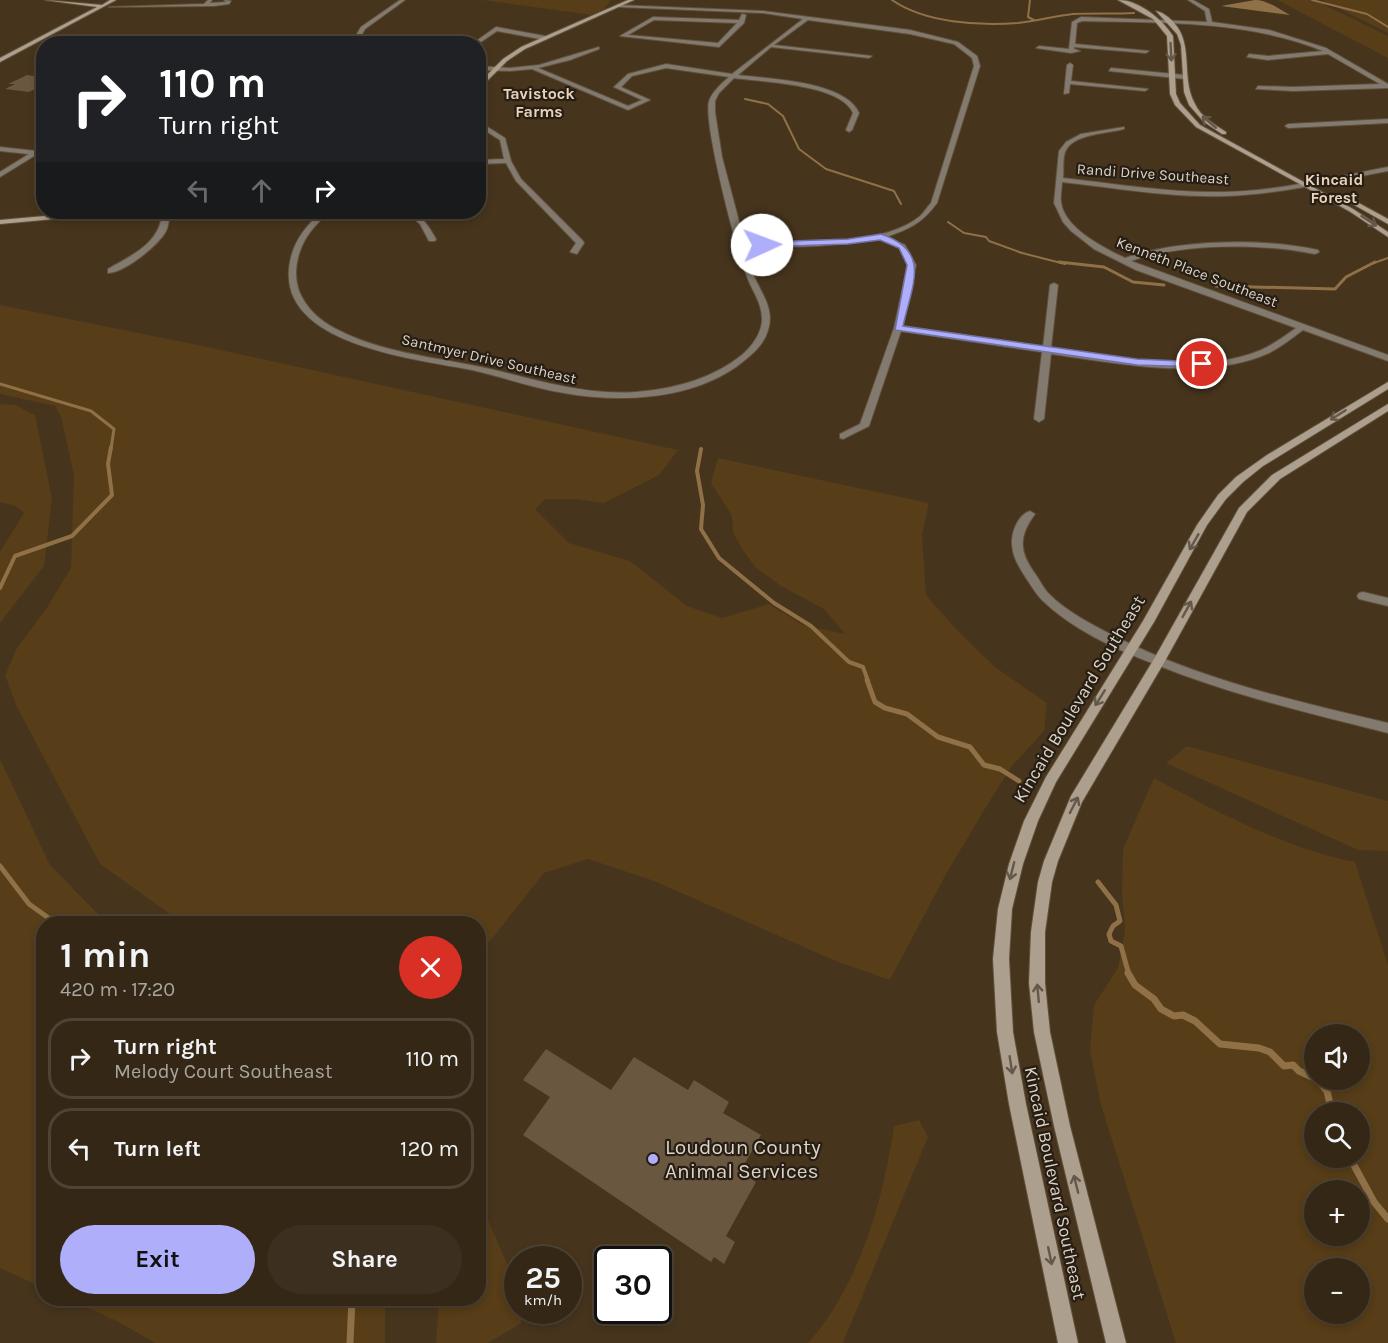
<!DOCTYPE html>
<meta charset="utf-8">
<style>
body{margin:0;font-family:Karla,sans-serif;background:#3c2f1f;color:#f1f3f6;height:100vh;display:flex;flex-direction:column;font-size:22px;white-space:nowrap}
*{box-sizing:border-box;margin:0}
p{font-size:20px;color:#a9a5a1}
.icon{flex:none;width:33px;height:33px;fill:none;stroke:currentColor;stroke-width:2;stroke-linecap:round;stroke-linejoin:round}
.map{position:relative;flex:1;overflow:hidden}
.panel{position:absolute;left:36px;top:916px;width:450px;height:390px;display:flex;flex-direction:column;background:#342716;border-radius:24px;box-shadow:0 3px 9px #0003,0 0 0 2px #4e4435}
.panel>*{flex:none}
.hud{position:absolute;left:36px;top:36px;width:450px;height:183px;border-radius:24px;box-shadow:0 3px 9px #0003,0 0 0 2px #4e4435;background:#202124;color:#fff;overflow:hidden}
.fabs{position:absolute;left:1304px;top:1024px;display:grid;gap:12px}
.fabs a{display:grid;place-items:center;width:66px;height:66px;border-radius:50%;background:#342716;box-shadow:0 3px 9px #0003,0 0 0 2px #4e4435;font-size:30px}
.speed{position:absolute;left:504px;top:1246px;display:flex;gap:12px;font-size:30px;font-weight:700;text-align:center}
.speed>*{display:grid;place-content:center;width:78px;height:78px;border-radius:50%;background:#342716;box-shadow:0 3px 9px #0003,0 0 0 2px #4e4435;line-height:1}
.speed small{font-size:15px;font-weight:400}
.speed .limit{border:3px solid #111;border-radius:9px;background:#fff;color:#111}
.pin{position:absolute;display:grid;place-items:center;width:51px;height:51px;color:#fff;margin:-26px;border:3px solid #fff;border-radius:50%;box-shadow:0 2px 6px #0007}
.me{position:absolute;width:66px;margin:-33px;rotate:88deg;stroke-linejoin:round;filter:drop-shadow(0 0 4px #0008)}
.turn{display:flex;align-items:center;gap:21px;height:126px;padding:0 24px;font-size:27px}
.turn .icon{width:78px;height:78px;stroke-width:2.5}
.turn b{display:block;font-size:42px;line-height:51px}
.lanes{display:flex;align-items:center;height:57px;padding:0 24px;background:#0003;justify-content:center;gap:30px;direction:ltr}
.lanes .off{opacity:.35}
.round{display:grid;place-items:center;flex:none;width:63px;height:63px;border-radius:32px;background:#3c2f1f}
.headline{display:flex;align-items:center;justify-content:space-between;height:102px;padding:0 24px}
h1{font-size:36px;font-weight:700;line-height:45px}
.primary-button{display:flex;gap:12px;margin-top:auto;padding:12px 24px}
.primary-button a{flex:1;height:69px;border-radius:36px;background:#aeaefa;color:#111;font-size:24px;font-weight:700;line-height:69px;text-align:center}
.primary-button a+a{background:#3c2f1f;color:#f1f3f6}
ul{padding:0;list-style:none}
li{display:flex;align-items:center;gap:18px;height:81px;margin:0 12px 9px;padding:0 12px;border:3px solid #4e4435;border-radius:24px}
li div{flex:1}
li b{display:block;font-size:22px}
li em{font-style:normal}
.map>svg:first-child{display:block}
.green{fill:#573d18;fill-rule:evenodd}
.water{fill:#907147}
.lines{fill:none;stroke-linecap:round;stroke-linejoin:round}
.stream-far4{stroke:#907147;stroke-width:2}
.stream-far3{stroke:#907147;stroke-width:3}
.stream-far2{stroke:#907147;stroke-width:4}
.stream-far1{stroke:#907147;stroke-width:5}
.stream{stroke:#907147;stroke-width:7}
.building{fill:#6a573f}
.street-casing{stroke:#61513b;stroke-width:2}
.secondary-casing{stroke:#61513b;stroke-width:2}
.street{fill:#837a6f;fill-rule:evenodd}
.secondary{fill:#ad9f8d;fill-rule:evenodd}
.oneway{stroke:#63584a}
.route{fill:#aeaefa;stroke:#7171a2;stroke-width:1.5}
.poi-dot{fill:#aeaefa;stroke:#261e14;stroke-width:2}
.labels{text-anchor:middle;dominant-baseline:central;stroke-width:4.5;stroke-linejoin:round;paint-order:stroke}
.far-street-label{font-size:15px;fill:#ddd3c5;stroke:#261e14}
.far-neighbourhood-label{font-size:16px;font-weight:bold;fill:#ead4b9;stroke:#261e14}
.street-label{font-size:18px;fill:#ddd3c5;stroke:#261e14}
.near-poi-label{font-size:21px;fill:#ddd3c5;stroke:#261e14;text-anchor:start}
</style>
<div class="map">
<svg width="1388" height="1343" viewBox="0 0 1388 1343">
<rect width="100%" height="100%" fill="#46341d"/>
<path class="green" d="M482,0h129l-7,9 -12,6z
M1277,0h37l74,36v22z
M1322,0h66v33z
M0,305l198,40 480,105 -19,25 -55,28 -30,-4h-28l-11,10 34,34 61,18 57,45 35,12 47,-14 34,21 42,9 -21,-25 -43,-23 -26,-19 -12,-17 -10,-17 -1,-17 -21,-33 7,-25 211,45 -7,32 4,60 30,34 39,38 52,36 -3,28 -32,35 -29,46 -37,62 -56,106 -52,-18 -184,-81 -66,-22 -44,14 -65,82 -1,-31h-294l-84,-60 -84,-159 -11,-30 12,-27 29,-39 25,-41 3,-93 -13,-58 -6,-11 -55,-12z
M0,404l15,1 20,10 17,83 -8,68 -44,57v-71l24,-39 -9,-7 -15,-4z
M1187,746l201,55v50l-30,-1 -192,-87z
M0,759l50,106 58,59h-64l-1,364 -43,-20z
M1154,778c61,33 133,71 201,84l33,103v378h-212l-75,-238 -11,-54 4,-46 24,-37 7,-37 -3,-38 1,-44zM1314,1035h45v45h-45zM1314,1113h45v45h-45zM1314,1191h45v45h-45zM1314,1269h45v45h-45z
M919,1120l9,17 -85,206h-35c51,-57 75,-142 86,-217z
M479,1199l38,88 1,24h7l-4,12 -33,20h-52l3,-44h39z
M68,1299h317v44h-230l-38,-22z"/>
<path class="water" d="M1255,0c12,0 24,9 35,15l-69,-9z"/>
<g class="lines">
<path class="stream-far4" d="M892,0c33,23 87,26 126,23 19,-2 37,-7 55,-9 21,-1 41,0 61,-1
M1030,0l-2,17 6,3
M1312,0l55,14 21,13
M745,99l23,5 15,12 16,33 27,20 68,22 7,13
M948,222l16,11 22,4 3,4 33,12 43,11
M1371,264l17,-6"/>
<path class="stream-far3" d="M1059,262l45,5 29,15 31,3
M1216,286l119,3 11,-12 29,-15
M0,384l91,27 23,18 -3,20"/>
<path class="stream-far2" d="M701,449l-4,22 6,34 -2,24 18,29 55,45 37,23 38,36 14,5 5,14
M0,588l15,-32 57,-20 40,-41 -4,-31 3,-17"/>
<path class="stream-far1" d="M867,680l8,22 10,6 22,6 31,23 32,10 14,18 16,4 19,12
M0,866l29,38 28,20
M1098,882l18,23 4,16 -7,5 -4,8 2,7 10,5 8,29"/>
<path class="stream" d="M1128,973l7,12 19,14 7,10 13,7 9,-1 12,6 25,23 39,4 11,4 14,14 9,-1 6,6 15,7
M1318,1080l9,11 5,22
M1350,1158l24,44 14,17
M350,1343l2,-44"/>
</g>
<path class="building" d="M44,71v14l-15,7 -24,-3 10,-5h-7l19,-9 7,1z
M546,1049l65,41 23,-33 54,33 6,-10 35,22 -6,11 38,22 -21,37 16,10 -30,54 9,6 -11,22 -10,-7 -3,5 -188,-127 27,-38 -27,-17z"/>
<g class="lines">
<defs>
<path id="street" d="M208,0h4l-2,3 16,-1 -2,-2 7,1 -2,3 -15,2 -105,1 95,-3z
M400,0h5l-40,29 -9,15h-5l10,-17z
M1188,0h5l16,9 3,13 57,8 57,18 62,36v4l-95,3 -37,-2 2,-3 35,1 87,-3 -52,-30 -60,6 -21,-3 2,-3 19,2 55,-5c-76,-31 -160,-28 -241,-30l-5,2 -2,21 74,7 -3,2 -72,-6v2l6,2 -9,2 -35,-5 3,-2 30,3 3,-27 9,-5 126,5 -2,-11z
M617,5l146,6 147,19 48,12 19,14 3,10 -43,137c-15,20 -27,26 -51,34l19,8 11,20 -13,61 140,21 7,-62 4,-2 4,2 -7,63c64,10 149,28 210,2 13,-6 24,-14 35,-22l-160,-58 -42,-21 -23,-18 -8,-9 -9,-19 5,-52 7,-9 15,-8 43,-7v2c-15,4 -50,5 -58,21 -4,7 -2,20 -3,28 53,6 107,15 161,14 55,-1 110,-15 164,-25v4c-54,10 -107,23 -162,25 -55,2 -109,-8 -164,-14 0,6 -2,14 -1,20 3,26 43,46 64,56 53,-19 138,-20 193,-8l1,2 -4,2c-54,-11 -132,-11 -184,7l257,94v6l-85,-31c-11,8 -22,17 -34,23 -64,29 -152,10 -218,1l-7,65 -5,3 -5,-3 8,-67 -141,-21 -32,95 -26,13 -3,-1v-4l20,-10 34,-96 14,-63 -9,-17 -20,-9 -61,7 -72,2c2,9 4,18 7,26 8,19 22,35 15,56 -4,16 -19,27 -32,37 -48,33 -116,36 -172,26 -31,-5 -61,-16 -92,-23 -54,-11 -190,-24 -183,-101 2,-24 15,-42 33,-57h7c-3,4 -8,7 -12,12 -17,17 -26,44 -18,67 7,17 21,30 37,38 43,23 97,28 145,38 52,11 101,29 155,25 38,-3 76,-13 106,-37 10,-9 19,-21 20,-34 1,-18 -11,-31 -16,-47 -10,-26 -43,-151 -37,-173 3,-9 13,-18 20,-24l-63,-9 -34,8 -11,11 29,13 -22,10 -96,-41 -22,2 -32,-1v-4l32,2 29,-3 60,-18v2l-29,11 -32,8 90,38 14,-6 -28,-13 14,-13 38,-10 66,10 71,-55 -40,-6 -144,-6zM808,20l102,14 44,10 18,14 2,8 -43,137c-4,4 -8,11 -12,14 -37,30 -128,26 -174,27l-23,-87 -7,-45v-11l4,-8 15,-15c29,4 107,6 119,35l-7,17 3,2 3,-2 7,-17c-14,-32 -90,-34 -121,-38l33,-28 98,11 3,-2 -98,-11z
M742,14l4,1 -2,8 -25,24 -99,-11 33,-19 86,3zM654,20l83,3 -19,20 -90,-8z
M496,27l49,9 3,2 -3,2 -48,-9 -19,13h-6z
M1070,63l3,2 -2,16 77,8 -3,2 -75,-7 -1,9 -5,1 3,-29z
M1111,68l74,7 3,2 -3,2 -76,-8z
M1388,119v4l-100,5 -3,-2 3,-2z
M478,121l27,17 6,23 10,18 62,62 1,2 -7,11 -7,-2 6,-9 -60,-62 -10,-18 -28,1v-4l26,-1 -4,-19 -22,-14z
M0,147l36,4 3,2 -39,24v-5l29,-18 -29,-3z
M162,212h8c-1,7 -1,13 -4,19 -7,14 -42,42 -58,42v-4c24,-14 53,-26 54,-57z
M406,212c15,0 23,15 30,27l-1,2h-6l-9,-17z
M1030,511l5,3c-17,23 -16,38 1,61 4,6 8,14 13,19 17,17 40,29 61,40 87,45 184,67 278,89v10c-80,-20 -160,-39 -236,-70 -39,-15 -80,-34 -110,-63 -6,-6 -11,-15 -16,-22 -7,-11 -13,-20 -14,-33 -1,-13 6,-30 18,-34z
M1363,592l25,6v8l-29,-7 -2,-3 2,-3z"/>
<path id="secondary" d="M45,0l57,5 8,-5h6l-116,62v-4l97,-51z
M628,0h6l-109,49 -18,12 -29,29v-6l25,-25 18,-12z
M1118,0c21,0 44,19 55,36l3,58 4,9 20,22 153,84 35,23v5l-39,-26 -153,-84 -21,-22 -5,-11 -3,-58 -14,-17z
M1156,11c5,1 8,3 12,6 29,23 11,58 27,87 6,13 20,21 31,28v2h-4l-18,-12 -15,-17 -5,-13 -3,-47 -4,-11z
M1340,195h4l44,24v5l-48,-27z
M90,212h22l-4,2 -108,10v-4z
M1388,382v7l-125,77 -20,16 -17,17 -19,26 -53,97 -98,160 -18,39 -15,43 -11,45 -3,50 4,73 13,72 52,239h-20l-49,-239 -12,-72 -4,-73 5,-50 11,-45 15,-43 22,-44 97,-156 54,-96 21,-30 18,-18 31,-22z
M1388,404v7l-108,68 -33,33 -82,149 -83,141 -24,59 -6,21 -7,50v51l5,49 20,94 56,217h-20l-52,-217 -20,-94 -5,-49 2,-51 7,-50 6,-21 27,-65 83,-137 85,-151 33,-33z"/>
</defs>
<use href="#street" class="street-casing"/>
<use href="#secondary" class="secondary-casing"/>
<use href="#street" class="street"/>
<use href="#secondary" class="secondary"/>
</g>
<defs><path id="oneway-shaft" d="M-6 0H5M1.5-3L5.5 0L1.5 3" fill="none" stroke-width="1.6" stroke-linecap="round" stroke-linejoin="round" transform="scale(1.5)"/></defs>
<g class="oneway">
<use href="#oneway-shaft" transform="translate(1171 52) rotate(87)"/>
<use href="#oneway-shaft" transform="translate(1209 122) rotate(-140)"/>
<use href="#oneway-shaft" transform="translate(1369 221) rotate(33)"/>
<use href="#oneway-shaft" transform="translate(1338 415) rotate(148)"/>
<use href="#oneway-shaft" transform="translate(1194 542) rotate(120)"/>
<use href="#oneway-shaft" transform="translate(1187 609) rotate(-61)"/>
<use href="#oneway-shaft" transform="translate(1100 698) rotate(122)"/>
<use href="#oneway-shaft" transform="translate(1074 805) rotate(-63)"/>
<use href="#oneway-shaft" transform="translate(1012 871) rotate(104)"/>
<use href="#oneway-shaft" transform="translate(1038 993) rotate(-95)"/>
<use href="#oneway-shaft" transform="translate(1011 1065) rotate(81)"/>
<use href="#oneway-shaft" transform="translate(1076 1184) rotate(-104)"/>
<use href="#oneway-shaft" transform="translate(1050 1256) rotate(78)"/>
</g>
<path class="route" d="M881,234c51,17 31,51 22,92l234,33 65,3 5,2 -5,3 -65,-2 -242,-35 12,-65 -8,-17 -19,-8 -32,4 -86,3 -4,-2 4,-3 86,-3z"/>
<circle class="poi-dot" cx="653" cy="1159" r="6"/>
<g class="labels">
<g class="far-street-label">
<text transform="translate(1153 174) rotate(4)">Randi Drive Southeast</text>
<text transform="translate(1197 272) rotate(21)">Kenneth Place Southeast</text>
<text transform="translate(489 359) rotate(13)">Santmyer Drive Southeast</text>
</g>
<g class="far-neighbourhood-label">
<text x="539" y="93">Tavistock<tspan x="539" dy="18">Farms</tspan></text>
<text x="1334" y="179">Kincaid<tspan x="1334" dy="18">Forest</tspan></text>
</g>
<g class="street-label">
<text transform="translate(1079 699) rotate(-59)">Kincaid Boulevard Southeast</text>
<text transform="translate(1055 1183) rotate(78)">Kincaid Boulevard Southeast</text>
</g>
<g class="near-poi-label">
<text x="665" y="1147">Loudoun County<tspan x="665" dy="24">Animal Services</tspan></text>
</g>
</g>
</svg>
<div class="fabs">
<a><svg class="icon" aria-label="sound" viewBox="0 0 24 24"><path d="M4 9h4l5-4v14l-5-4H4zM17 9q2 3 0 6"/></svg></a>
<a><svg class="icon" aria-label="search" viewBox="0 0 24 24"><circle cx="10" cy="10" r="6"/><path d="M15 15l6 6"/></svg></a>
<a>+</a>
<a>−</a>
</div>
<div class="speed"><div>25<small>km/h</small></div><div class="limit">30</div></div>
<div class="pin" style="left:1202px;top:364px;background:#d93025"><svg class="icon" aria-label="arrive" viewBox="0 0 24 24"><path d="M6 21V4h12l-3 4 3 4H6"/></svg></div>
<svg class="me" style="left:762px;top:245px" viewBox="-20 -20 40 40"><circle r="19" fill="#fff"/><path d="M0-13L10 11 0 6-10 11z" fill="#aeaefa"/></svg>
<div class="hud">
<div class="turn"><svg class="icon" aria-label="right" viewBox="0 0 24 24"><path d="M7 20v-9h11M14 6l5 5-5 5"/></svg><div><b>110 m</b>Turn right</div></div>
<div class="lanes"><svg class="icon off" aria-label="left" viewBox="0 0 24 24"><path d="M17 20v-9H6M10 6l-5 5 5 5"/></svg><svg class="icon off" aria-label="ahead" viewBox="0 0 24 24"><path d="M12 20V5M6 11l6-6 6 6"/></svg><svg class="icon" aria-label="right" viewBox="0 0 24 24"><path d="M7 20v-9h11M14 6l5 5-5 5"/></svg></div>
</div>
<section class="panel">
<div class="headline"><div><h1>1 min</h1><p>420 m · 17:20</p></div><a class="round" style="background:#d93025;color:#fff"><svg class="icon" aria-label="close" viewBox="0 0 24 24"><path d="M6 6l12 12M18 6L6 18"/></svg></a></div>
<ul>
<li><svg class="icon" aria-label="right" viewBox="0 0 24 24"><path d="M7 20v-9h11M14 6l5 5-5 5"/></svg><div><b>Turn right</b><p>Melody Court Southeast</p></div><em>110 m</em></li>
<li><svg class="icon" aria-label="left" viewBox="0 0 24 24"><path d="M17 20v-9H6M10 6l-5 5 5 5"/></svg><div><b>Turn left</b></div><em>120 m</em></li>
</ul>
<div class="primary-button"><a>Exit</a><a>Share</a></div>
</section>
</div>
